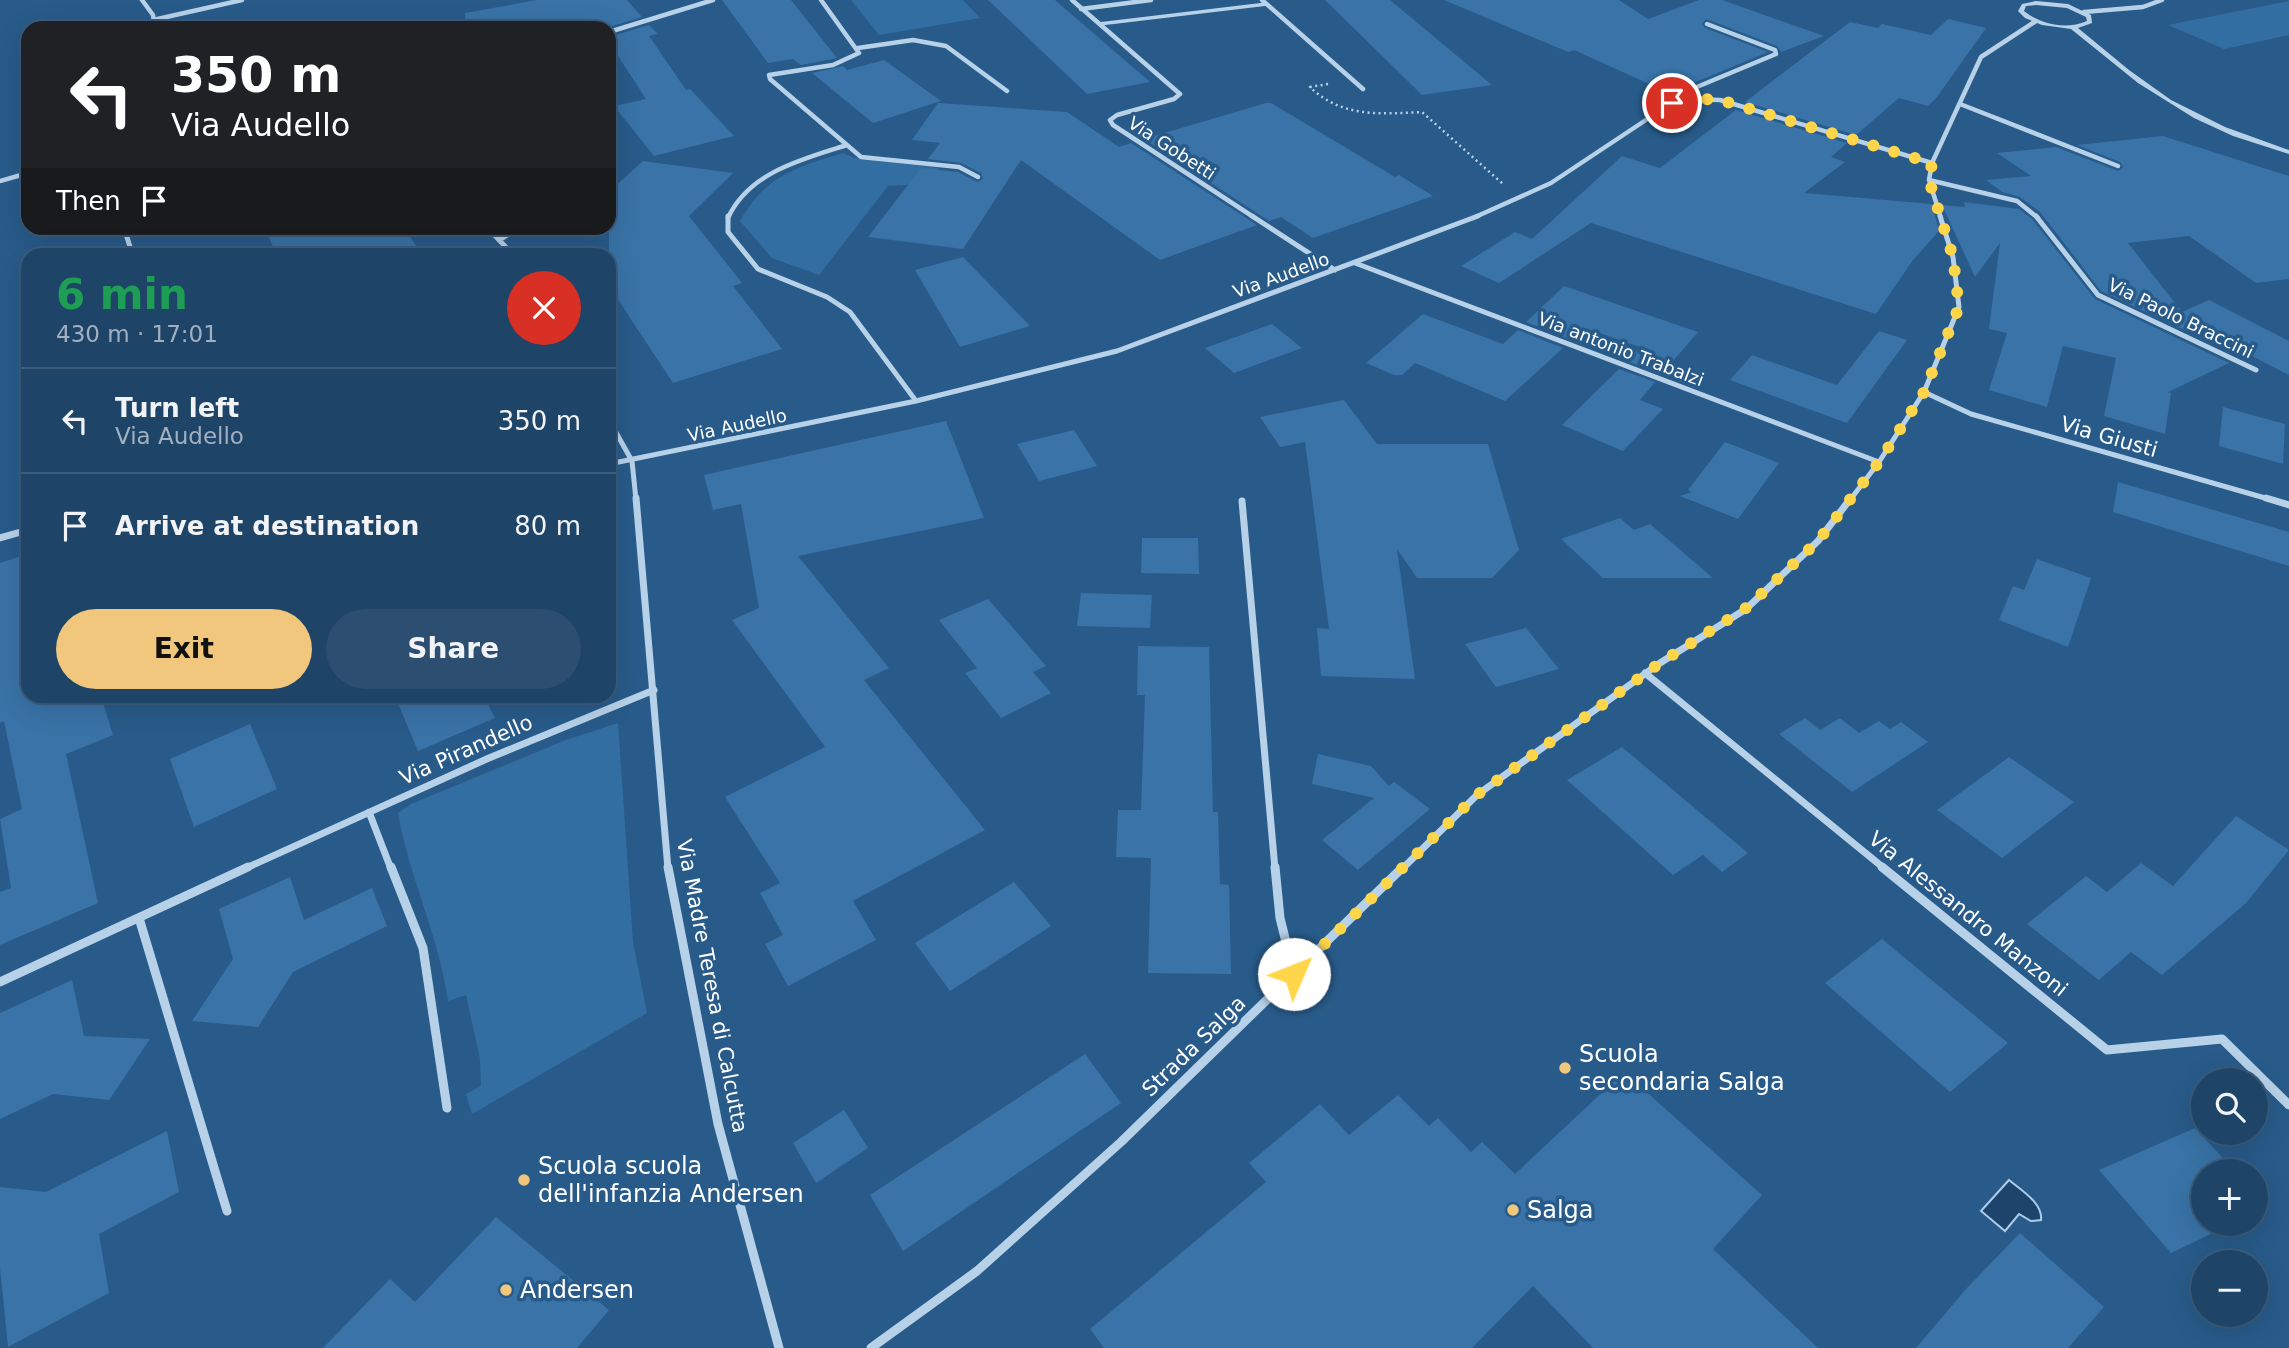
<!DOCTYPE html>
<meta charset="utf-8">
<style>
body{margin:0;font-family:"DejaVu Sans",sans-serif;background:#2b4e71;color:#f1f3f6;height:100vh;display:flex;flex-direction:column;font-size:26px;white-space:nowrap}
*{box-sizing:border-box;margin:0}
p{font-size:23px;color:#a1b0c0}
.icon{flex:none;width:38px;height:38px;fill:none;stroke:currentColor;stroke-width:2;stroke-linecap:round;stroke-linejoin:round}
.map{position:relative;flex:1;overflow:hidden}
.details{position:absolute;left:21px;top:248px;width:595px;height:455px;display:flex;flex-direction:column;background:#1e4468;border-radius:21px;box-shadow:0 7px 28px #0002,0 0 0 2px #3c5c7c}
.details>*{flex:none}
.guide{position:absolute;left:21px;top:21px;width:595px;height:214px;border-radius:21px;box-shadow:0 7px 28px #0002,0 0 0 2px #3c5c7c;background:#202124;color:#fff;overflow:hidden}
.tools{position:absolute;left:2191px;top:1068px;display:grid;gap:14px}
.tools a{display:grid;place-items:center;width:77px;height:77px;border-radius:50%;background:#1e4468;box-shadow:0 7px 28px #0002,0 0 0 2px #3c5c7c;font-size:35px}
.pin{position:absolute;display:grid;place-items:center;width:60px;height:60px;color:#fff;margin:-30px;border:4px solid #fff;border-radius:50%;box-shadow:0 2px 7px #0007}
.me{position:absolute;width:77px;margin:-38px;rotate:46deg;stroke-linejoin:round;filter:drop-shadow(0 0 5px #0008)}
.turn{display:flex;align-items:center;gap:24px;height:147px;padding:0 35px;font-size:32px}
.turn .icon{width:91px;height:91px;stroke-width:2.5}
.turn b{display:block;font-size:49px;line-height:60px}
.then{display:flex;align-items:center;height:66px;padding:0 35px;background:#0003;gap:14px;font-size:26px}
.round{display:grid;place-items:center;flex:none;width:74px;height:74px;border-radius:37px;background:#2b4e71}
.overview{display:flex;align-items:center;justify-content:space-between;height:119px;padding:0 35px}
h1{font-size:42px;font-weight:700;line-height:52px;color:#1e9e55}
.button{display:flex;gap:14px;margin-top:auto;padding:14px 35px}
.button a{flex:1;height:80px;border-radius:42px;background:#f1c67d;color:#111;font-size:28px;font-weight:700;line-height:80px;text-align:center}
.button a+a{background:#2b4e71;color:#f1f3f6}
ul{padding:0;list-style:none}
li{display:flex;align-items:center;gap:21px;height:105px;padding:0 35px;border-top:2px solid #3c5c7c}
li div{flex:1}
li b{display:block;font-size:26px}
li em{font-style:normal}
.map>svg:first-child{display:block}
.green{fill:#336ea2}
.water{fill:#1d446b;stroke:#abcdea;stroke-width:2}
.building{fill:#3973a7}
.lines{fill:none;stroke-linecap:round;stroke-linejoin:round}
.path{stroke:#b7d1e9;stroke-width:2.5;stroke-dasharray:2 3.5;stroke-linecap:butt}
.service{stroke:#b7d1e9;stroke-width:3.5}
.minor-far3{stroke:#b7d1e9;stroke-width:4.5}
.minor-far2{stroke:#b7d1e9;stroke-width:5}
.minor-far1{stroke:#b7d1e9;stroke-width:7}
.minor{stroke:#b7d1e9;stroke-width:9}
.tertiary{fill:#b7d1e9;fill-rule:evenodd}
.route{stroke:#ffd54a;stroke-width:12;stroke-dasharray:0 21.6}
.poi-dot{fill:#f1c67d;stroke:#285b8a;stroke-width:2.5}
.labels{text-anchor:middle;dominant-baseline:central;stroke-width:7;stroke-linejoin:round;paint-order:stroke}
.far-street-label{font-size:18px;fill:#fff;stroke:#285b8a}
.street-label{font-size:21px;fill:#fff;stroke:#285b8a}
.near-poi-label{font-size:24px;fill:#fff;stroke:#285b8a;text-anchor:start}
</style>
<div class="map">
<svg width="2289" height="1348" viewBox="0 0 2289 1348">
<rect width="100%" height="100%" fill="#285b8a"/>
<path class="green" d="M851,0h112l17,18 -101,17z
M2289,1v34l-65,14 -56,-24z
M843,153l12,5 84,10 3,15 -54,3 -69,89 -47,-17 -32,-37c26,-46 55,-53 103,-68z
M618,723l15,219 14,71 -175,101 -6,-20 15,-8 -1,-27 -14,-64 -18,6c-9,-65 -39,-124 -50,-188l13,-9 155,-64z"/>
<path class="water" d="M2009,1180c12,10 34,23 32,40l-10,1 -12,-7 -14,17 -24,-20z"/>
<path class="building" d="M537,0h90l15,17 -36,11h-140l-1,-15z
M722,0h69l46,58 -36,7 -8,-6 -25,4z
M988,0h67l95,82 -63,12z
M1325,0h65l102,85 -70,10z
M1444,0h175l29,19 51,-19h23l102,36 -43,16 -4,-6 -71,-27 -4,5 3,4 63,24 -99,41 -95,-43 -6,2z
M1948,19l38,9 -49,69 -9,9 -29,-8 -43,37 -111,-33 105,-80 28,6 4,-4 49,11z
M649,25l9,9 -9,2 37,54 4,-1 44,47 -80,20 -40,-50 32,-7 -37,-57v-5z
M884,60l57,41 -68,22 -61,-50 31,-7 4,4z
M938,103l129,9 52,35 12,-4 126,82 -97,35 -139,-100 -58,89 -95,-12 53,-69 37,4 19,10 6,-3 -2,-6 -20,-10 -33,-4 12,-16 -28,-3z
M1266,103h5l124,74 4,-2 34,21 -120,42 -32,-21 -12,4 -125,-82z
M1736,110l111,33 -16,14 14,5 -41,31 128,11 7,27 -26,29 -37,54 -285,-91 -92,60 -38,-17 54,-34 17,7 90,-83 38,12z
M2163,136l126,40v103l-33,4 -67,-47 -61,7 54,69 27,-12 80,41v34l-41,-21 -6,3 -141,-66 -61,-79 -20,-15 -18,-5 -16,-12 45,-4 -34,-23 59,-6 62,24 5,-4 -3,-5 -43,-17z
M643,161l90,12 -44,43 53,67 -9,3 49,63 -109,34 -64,-97v-94z
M1964,202l55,7 13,10 63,80 134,64 -61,29 3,1 -6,41 -61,-18 12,-58 -53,-12 -16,61 -58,-17 18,-57 -18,-4 11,-86 -25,34 -33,-72 23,2z
M265,228h139l19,28h-146z
M963,257l67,69 -70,21 -45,-77z
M1564,286l134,46 -36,42 -35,-13 13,-14 -55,-19 -13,12 -46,-18z
M1423,314l80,30 15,-14 45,18 -58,53 -90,-38 -13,12h-8l-28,-12z
M1272,324l30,24 -68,25 -29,-25z
M1879,331l28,9 -60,83 -117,-43 22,-25 85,30z
M1619,369l36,13 -15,18 23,9 -40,42 -61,-26z
M1344,400l33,44h111l31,106 -27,28h-75l-20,-29 18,130 -94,-3 -4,-48 12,1 -24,-187 -25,5 -20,-30z
M2223,407l62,17 -2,40 -64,-18z
M946,421l38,97 -186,38 91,112 -25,12 121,150 -132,71 23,39 -88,46 -23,-42 18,-9 -23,-42 20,-10 -55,-86 100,-50 -93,-127 27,-12 -18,-104 -28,6 -9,-35z
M1074,430l23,36 -58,15 -22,-37z
M1725,442l54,21 -41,56 -58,-23 12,-4 -4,-2z
M2118,482l171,50v34l-176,-54z
M1620,518l14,12 16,-6 63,54h-110l-42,-39z
M1142,538h56l1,36 -58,-1z
M28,554v142h73l12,39 -47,19 32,149 -98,42v-53l11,-4 -11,-69 22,-10 -18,-88 -4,2v-160z
M2037,559l54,19 -23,69 -69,-27 14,-34 11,4z
M1081,593l71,2 -2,33 -73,-2z
M988,599l58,67 -13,6 18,21 -50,25 -36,-45 12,-5 -38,-48z
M1526,628l33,41 -63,18 -31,-43z
M1138,646l71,1 4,165h5l2,72 9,1 2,89 -83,-1 3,-115 -35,-1 2,-47h23l4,-115h-8z
M395,696h89l11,22 -77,33z
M1805,718l15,12 20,-12 19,15 20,-12 11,8 11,-7 27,20 -76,50 -73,-58z
M250,724l27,65 -83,38 -24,-68z
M1622,747l126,106 -26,19 -19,-17 -30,20 -106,-95z
M1318,754l53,12 18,20 5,-4 36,27 -72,61 -36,-30 52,-42 -62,-14z
M2009,757l65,45 -72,56 -65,-48z
M2236,816l53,34 -43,53 -84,72 -31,-23 -32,28 -72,-56 59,-48 21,16 34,-29 32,23z
M290,877l14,43 68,-32 15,38 -94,46 -35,55 -66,-6 41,-62 -14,-50z
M1014,882l37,44 -101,65 -35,-48z
M1882,939l126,104 -58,49 -125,-109z
M72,980l12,56 66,3 -41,61 -56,-6 -53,25v-106z
M1085,1054l36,49 -218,148 -33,-56z
M1624,1072l138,123 -49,54 105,99h-225l-60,-62 -61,62h-368l-14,-19 176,-147 -17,-19 71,-59 29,31 49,-40 31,31 9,-8 33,34 11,-10 33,32z
M844,1110l24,38 -52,35 -23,-40z
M2195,1128l40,43h-32v52h31l-63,30 -72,-83z
M167,1131l12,61 -80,42 10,59 -101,54 -8,-79v-81l46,5z
M496,1217l113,93 -32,38h-254l67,-69 25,23z
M2020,1233l84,74 -36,41h-152l50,-59z"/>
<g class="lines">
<path class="path" d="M1328,84l-18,3c32,31 70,27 112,25l81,72"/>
<path class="service" d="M1099,24l168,-20"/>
<path class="minor-far3" d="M142,0l11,15 2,13
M821,0l38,53 -26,12 -64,10 1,4 91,78 98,10 19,10
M1072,0l108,94 -6,5 -57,16 -7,5 3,5 142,93
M1262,0l101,89
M1081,9l70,-9
M2084,12l59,-5 19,-7
M153,20l89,-20
M609,32l104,-32
M858,48l55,-8 33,6 61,45
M1700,98l-8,-9 84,-35 -1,-4 -68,-26
M1960,104l158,62
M1929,180l88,21 21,17
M0,181l28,-8
M728,218c21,-46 75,-59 119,-73
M1473,218l78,-35 116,-77 22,-7 31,1 212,63
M1941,218l-12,-38 3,-17 49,-106 55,-36"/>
<path class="minor-far2" d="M728,216v16l30,37 69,28 23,15 66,89
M1252,216l83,54
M2036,216l62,79 158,75
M124,228l9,28
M488,228l26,28
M499,240l20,-12
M1355,263l524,199
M1924,392l47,22 301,86
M609,420l23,41 4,39
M609,464l307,-63 201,-50 361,-135
M1850,500l29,-38 45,-70 35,-85 -6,-50 -13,-41"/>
<path class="minor-far1" d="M636,498l32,371
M2266,498l23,7
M1242,501l33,368
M0,538l28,-8
M1645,673l240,196
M369,812l22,57
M244,869l245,-111 165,-68
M1402,869l75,-74 183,-132 86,-54 72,-68 33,-43"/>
<path class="minor" d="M391,867l32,81 24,160
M668,867l50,257 61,224
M1275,867l5,51 14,56
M1882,867l225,183 115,-11 67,66
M139,918l88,293
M0,982l248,-115
M871,1348l106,-77 144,-129 282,-275"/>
<path class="tertiary" d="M2036,1l32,3 23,11 1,8 -14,5 51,42 42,30 54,27 64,23v4l-56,-18 -39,-18 -56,-35 -67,-54 -29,-4 -17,-7 -7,-7 4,-7zM2036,5l31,3 19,9 1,4c-21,9 -46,4 -63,-10l2,-5z"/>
</g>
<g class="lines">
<path class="route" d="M1294,974l183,-179 183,-132 86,-55 72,-67 61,-79 45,-70 35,-85 -6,-50 -24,-77 3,-17 -212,-63 -30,-2 -18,5"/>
</g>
<g class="poi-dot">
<circle cx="1565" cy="1068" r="7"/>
<circle cx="524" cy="1180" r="7"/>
<circle cx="1513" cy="1210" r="7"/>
<circle cx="506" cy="1290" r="7"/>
</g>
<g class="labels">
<g class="far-street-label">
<text transform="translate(1172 148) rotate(33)">Via Gobetti</text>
<text transform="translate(1281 275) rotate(-20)">Via Audello</text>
<text transform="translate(2181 318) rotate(26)">Via Paolo Braccini</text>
<text transform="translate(1621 349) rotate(21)">Via antonio Trabalzi</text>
<text transform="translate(737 425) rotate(-12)">Via Audello</text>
</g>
<g class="street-label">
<text transform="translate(2109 437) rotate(16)">Via Giusti</text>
<text transform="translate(466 750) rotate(-24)">Via Pirandello</text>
<text transform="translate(1968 914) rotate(39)">Via Alessandro Manzoni</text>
<text transform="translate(712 986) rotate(79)">Via Madre Teresa di Calcutta</text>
<text transform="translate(1194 1046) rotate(-44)">Strada Salga</text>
</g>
<g class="near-poi-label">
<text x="1579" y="1054">Scuola<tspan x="1579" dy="28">secondaria Salga</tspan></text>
<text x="538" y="1166">Scuola scuola<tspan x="538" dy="28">dell'infanzia Andersen</tspan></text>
<text x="1527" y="1210">Salga</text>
<text x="520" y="1290">Andersen</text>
</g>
</g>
</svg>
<div class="tools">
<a><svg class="icon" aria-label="search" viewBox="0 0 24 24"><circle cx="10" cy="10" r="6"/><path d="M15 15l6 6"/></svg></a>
<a>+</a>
<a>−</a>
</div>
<div class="pin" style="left:1672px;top:103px;background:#d93025"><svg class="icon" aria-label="arrive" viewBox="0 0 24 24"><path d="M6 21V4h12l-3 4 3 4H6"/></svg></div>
<svg class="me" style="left:1294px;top:974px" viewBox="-20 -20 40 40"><circle r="19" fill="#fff"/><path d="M0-13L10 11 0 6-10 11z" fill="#ffd54a"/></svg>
<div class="guide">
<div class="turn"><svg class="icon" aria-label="left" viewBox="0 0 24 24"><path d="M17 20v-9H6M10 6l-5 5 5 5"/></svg><div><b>350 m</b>Via Audello</div></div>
<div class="then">Then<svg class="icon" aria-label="arrive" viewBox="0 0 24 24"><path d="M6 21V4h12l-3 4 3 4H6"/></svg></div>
</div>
<section class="details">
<div class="overview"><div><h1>6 min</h1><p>430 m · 17:01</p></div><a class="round" style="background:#d93025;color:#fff"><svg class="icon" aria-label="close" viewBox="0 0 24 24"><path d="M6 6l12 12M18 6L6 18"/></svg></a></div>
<ul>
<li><svg class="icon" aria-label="left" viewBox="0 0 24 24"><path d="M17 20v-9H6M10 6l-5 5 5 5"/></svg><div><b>Turn left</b><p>Via Audello</p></div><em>350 m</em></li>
<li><svg class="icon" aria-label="arrive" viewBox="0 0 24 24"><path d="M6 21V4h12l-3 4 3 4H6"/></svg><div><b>Arrive at destination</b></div><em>80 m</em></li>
</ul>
<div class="button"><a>Exit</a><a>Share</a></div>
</section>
</div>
